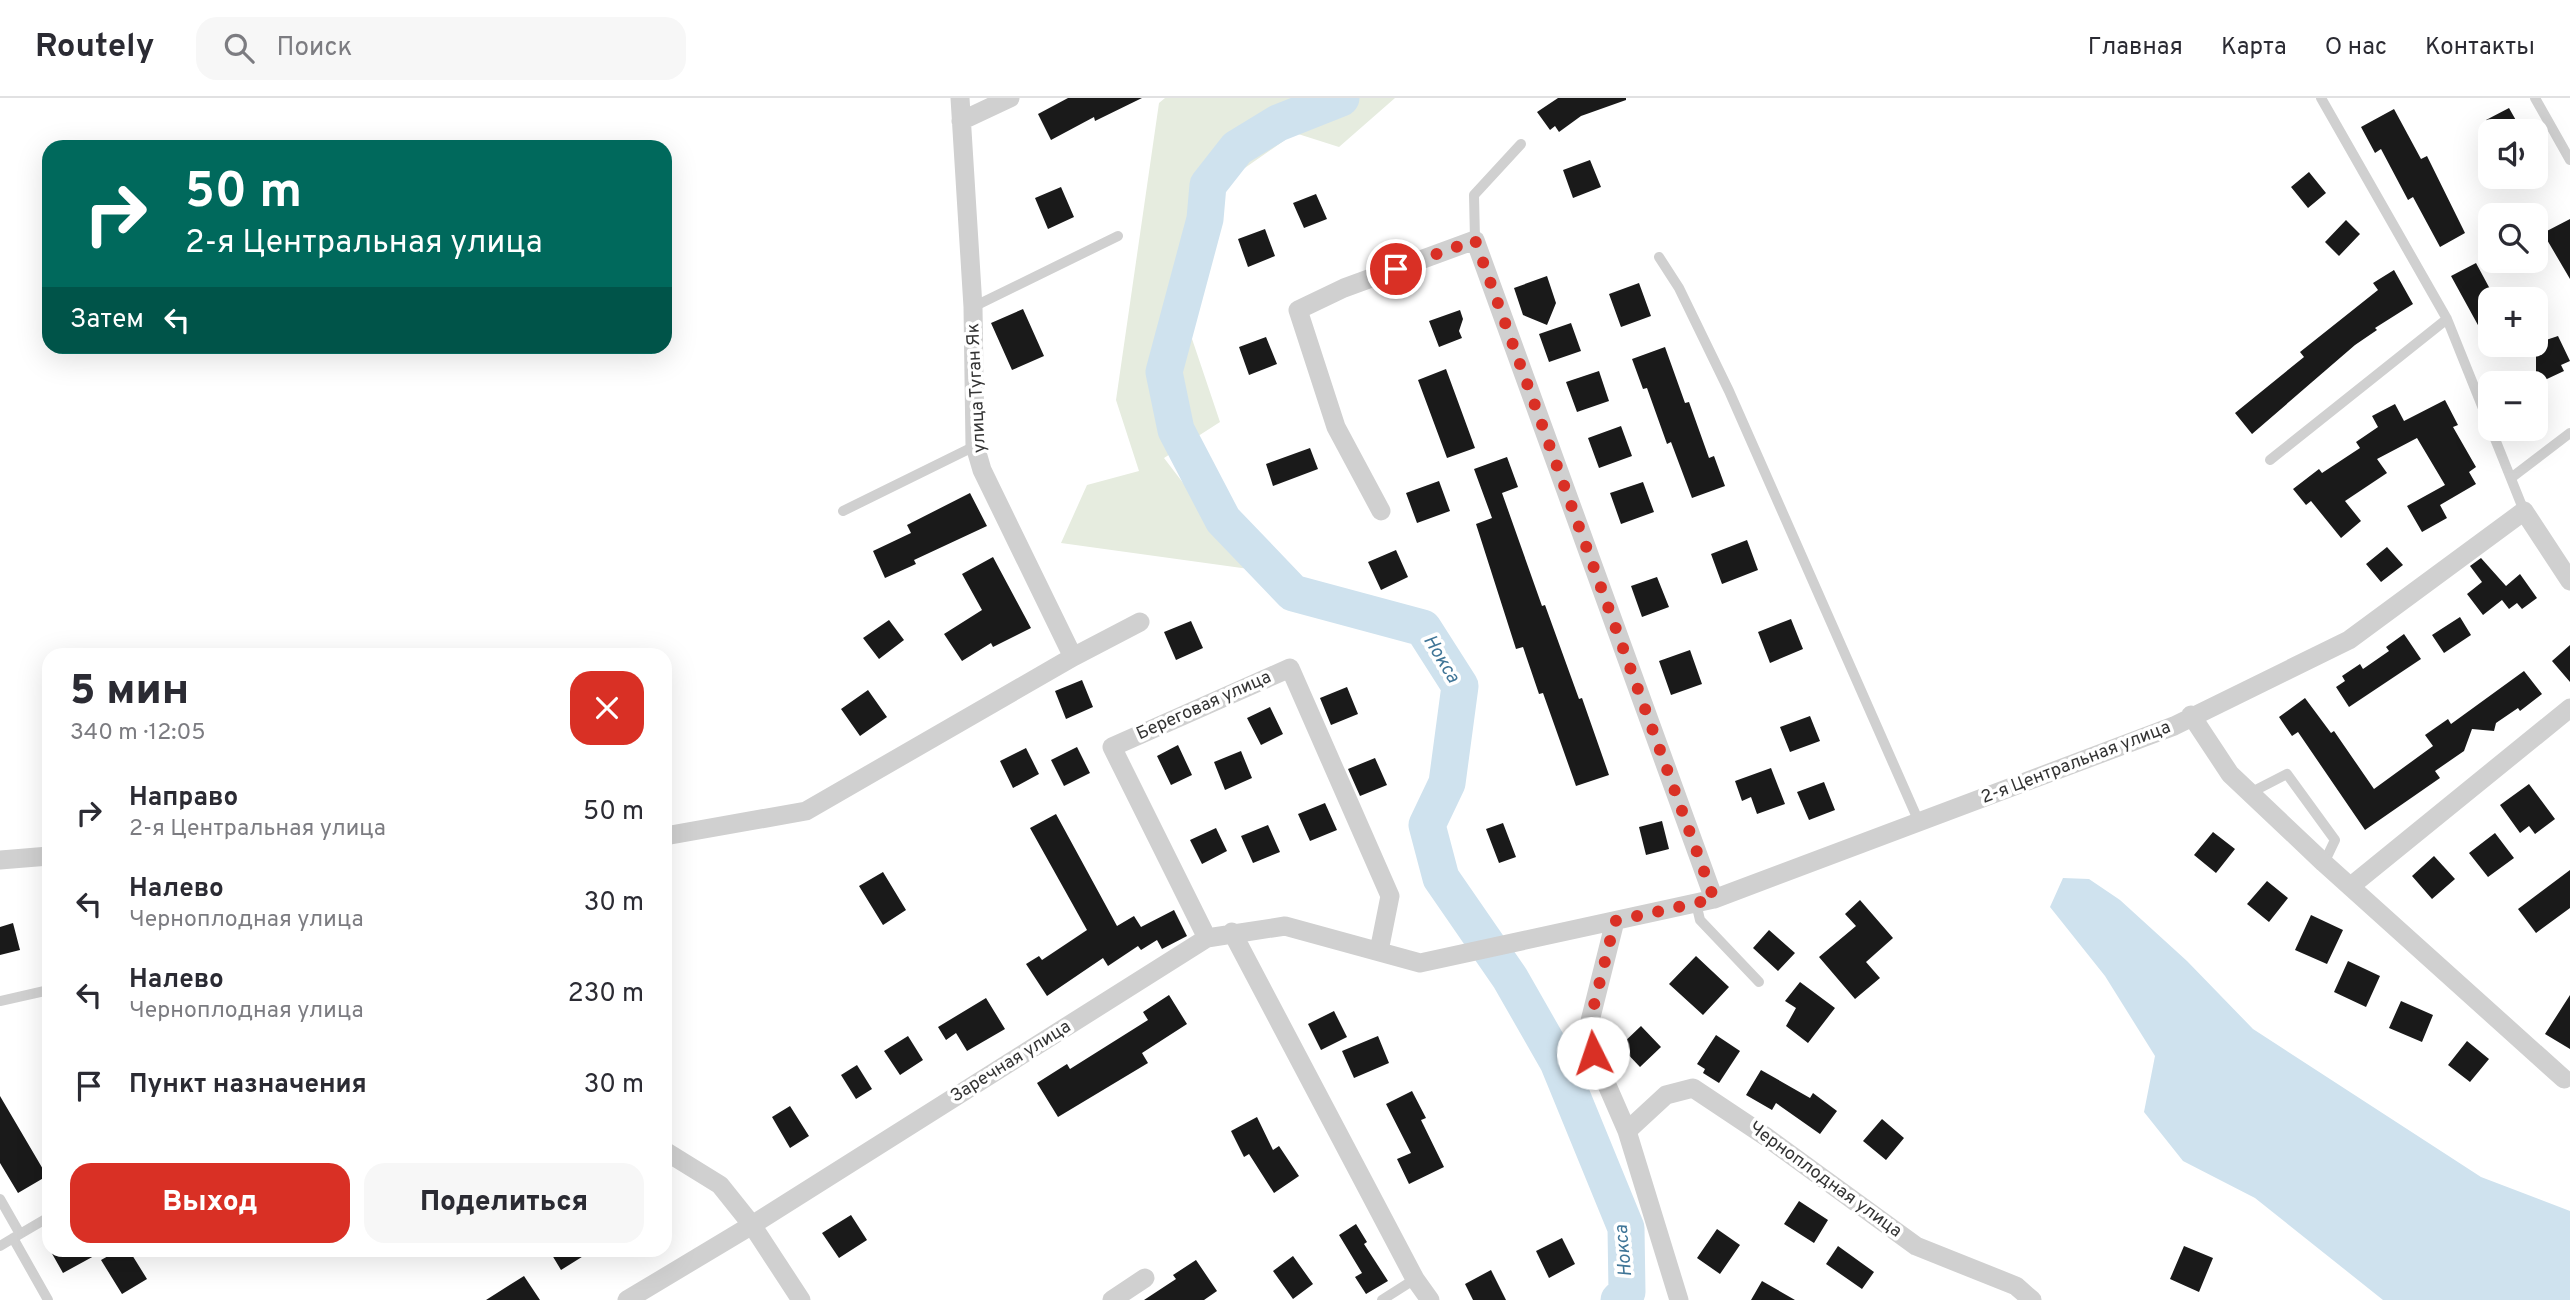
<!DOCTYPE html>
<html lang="ru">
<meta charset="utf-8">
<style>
body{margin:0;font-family:Overpass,sans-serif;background:#f7f7f7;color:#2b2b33;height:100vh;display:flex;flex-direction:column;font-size:26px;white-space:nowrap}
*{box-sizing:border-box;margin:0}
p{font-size:23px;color:#7c7c81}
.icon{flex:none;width:38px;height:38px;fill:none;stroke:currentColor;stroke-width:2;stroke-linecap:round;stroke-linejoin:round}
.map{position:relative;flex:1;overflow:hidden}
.drawer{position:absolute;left:42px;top:550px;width:630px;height:609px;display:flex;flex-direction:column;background:#fff;border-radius:21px;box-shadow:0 7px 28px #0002}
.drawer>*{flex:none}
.banner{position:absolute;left:42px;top:42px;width:630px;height:214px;border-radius:21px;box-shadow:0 7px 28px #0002;background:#00695c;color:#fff;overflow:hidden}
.controls{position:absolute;left:2478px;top:21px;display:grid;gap:14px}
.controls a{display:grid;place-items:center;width:70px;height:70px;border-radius:14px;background:#fff;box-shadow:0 7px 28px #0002;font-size:35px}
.pin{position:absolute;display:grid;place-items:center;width:60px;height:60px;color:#fff;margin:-30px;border:4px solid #fff;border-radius:50%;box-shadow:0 2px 7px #0007}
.me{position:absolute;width:77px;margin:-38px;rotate:356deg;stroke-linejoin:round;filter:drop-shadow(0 0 5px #0008)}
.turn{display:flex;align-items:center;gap:24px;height:147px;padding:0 28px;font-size:32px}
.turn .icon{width:91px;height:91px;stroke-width:2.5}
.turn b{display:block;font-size:49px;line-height:60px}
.then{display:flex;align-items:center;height:66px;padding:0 28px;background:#0003;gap:14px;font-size:26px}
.round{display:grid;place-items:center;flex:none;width:74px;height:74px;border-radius:21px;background:#f7f7f7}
.headline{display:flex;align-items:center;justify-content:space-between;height:119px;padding:0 28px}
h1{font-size:42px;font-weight:800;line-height:52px}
.action{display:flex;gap:14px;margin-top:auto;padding:14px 28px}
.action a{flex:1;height:80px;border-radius:21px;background:#d93025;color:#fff;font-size:28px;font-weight:800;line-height:80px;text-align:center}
.action a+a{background:#f7f7f7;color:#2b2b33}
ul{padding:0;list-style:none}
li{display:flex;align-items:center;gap:21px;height:91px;padding:0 28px}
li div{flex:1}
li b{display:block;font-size:26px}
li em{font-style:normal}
header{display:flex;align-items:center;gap:42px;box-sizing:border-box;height:98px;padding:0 35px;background:#fff;border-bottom:2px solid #e1e1e2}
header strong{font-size:33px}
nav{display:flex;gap:38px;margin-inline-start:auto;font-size:24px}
.search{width:490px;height:63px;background:#f7f7f7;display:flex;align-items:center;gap:18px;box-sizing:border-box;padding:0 24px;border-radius:21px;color:#7c7c81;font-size:26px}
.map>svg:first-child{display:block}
.green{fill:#e6ecdf}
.water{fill:#cfe2ee}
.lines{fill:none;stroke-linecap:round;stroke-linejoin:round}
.river{stroke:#cfe2ee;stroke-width:37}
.building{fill:#1a1a1a}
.lane{stroke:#d0d0d0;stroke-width:10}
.street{stroke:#d0d0d0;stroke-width:19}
.route{stroke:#d93025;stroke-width:12;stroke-dasharray:0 21.6}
.labels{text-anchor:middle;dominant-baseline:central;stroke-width:7;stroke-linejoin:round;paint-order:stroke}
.street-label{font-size:18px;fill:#333;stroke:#fff}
.water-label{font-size:19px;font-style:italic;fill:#3f7597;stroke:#fff}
</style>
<header>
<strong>Routely</strong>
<div class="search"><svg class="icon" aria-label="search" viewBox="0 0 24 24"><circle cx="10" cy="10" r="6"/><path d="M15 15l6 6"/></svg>Поиск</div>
<nav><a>Главная</a><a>Карта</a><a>О нас</a><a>Контакты</a></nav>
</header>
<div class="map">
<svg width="2570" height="1202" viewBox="0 0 2570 1202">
<rect width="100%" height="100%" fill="#fff"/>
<path class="green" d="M1165,0h230l-56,49 -44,-14 -66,46 -43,142 34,101 -56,36 85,111 -188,-26 26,-58 52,-14 -23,-71 43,-297z"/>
<path class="water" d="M2063,780l26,1 31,21 67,61 66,68 228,148 89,34v89h-187l-128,-102 -72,-37 -39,-49 11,-56 -50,-80 -55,-69z"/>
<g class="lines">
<path class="river" d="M1341,0l-63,25 -41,25 -29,37 -3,34 -41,153 12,58 47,90 70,73 130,35 37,58 -13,97 -20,42 14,53 69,100 48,84 68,166 1,64 -8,8"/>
</g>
<path class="building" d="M1068,0h74l-47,23 -1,-4 -43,23 -13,-26z
M1558,0h68v2l-45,16 -22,16 -4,-6 -5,4 -13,-18z
M2509,10l13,23h-30l-6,-11z
M2394,11l27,50 6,-3 38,77 -25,14 -27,-50 -5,3 -27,-51 -6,4 -14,-26z
M1590,62l11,27 -28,11 -10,-28z
M2309,74l17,21 -18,15 -17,-21z
M1061,89l13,30 -26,12 -13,-31z
M1316,96l11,25 -23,9 -11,-25z
M2570,121v60l-27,-46z
M2346,122l14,14 -21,22 -14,-14z
M1265,131l10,27 -27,11 -10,-28z
M2476,165l14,26v58l-39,-71z
M2394,172l19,34 -38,24 2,2 -22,15 -103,89 -17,-21 69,-56 -4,-5 78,-62 -5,-7z
M1547,178l9,27 -9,22 -24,-10 -9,-27z
M1639,185l12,33 -30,11 -12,-33z
M1023,211l21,47 -32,14 -21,-47z
M1460,212l3,9 -4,12 3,7 -23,9 -10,-26z
M1571,225l10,28 -32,11 -10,-28z
M2558,238l12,25 -9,4 3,6 -28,13v-30l-5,-9z
M1266,239l11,27 -28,11 -10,-28z
M1665,249l20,56 4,-1 20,56 5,-2 11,30 -33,12 -21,-56 -4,2 -20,-56 -4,1 -11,-30z
M1446,271l29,79 -28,10 -29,-78z
M1599,273l10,30 -32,11 -11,-30z
M2445,302l13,25 -5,2 23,40 -7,5 7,12 -36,21 7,13 -25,14 -15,-26 38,-21 -28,-47 -40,21 10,14 -42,28 16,20 -20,17 -30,-37 -5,4 -13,-16 26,-20 3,4 38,-25 -4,-6 22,-15 -6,-11 23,-12 9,17z
M1621,328l11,30 -33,12 -11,-30z
M1310,350l8,21 -45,17 -7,-22z
M1507,359l11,30 -16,6 40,113 3,-1 34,94 3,-1 27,77 -33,11 -33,-93 -4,1 -16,-47 -7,2 -40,-125 16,-6 -18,-49z
M1439,383l11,30 -33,12 -11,-30z
M1643,384l11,30 -33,12 -11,-31z
M970,395l17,33 -73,34 2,4 -31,14 -12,-27 38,-18 -4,-8z
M1747,442l11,30 -36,14 -11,-30z
M2387,449l16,18 -22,17 -15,-18z
M1396,452l12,27 -27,13 -13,-28z
M993,459l38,71 -38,19 -2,-4 -29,18 -18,-27 38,-24 -20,-36z
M2481,460l25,28 14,-12 17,24 -15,11 -5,-6 -8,6 -7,-9 -19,15 -16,-21 15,-12 -12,-16z
M1657,479l12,30 -27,10 -11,-31z
M2460,519l11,18 -27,18 -12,-18z
M1791,521l12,30 -33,14 -12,-31z
M889,522l15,20 -25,19 -16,-21z
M1191,523l12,27 -27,12 -12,-28z
M2404,536l17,25 -72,48 -13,-20 9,-6 -3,-5 18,-12 3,5 26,-18 -3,-4z
M2570,547v37l-18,-21z
M1690,552l12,34 -31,11 -12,-34z
M2524,573l18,23 -22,17 -2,-3 -22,15 -2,8 -22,-2 -8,22 -29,20 5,7 -75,52 -67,-98 -6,4 -13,-19 26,-19 26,35 3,-2 40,58 59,-43 -8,-11 23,-16 3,5z
M1082,582l11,27 -27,12 -11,-28z
M1347,589l11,27 -27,11 -11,-27z
M868,592l19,27 -27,19 -19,-27z
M1270,609l13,27 -22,11 -14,-27z
M1810,618l10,25 -30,11 -10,-25z
M1178,647l14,30 -21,10 -14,-29z
M1077,649l13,26 -26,13 -13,-26z
M1026,650l13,26 -26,14 -13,-27z
M1241,653l11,27 -27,12 -11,-28z
M1375,660l12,27 -27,11 -12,-27z
M1771,670l14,36 -28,10 -6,-17 -9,4 -7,-20z
M1824,684l11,28 -26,10 -12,-28z
M2529,686l26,35 -20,15 -6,-8 -9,7 -20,-28z
M1325,705l12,27 -27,11 -12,-27z
M1056,716l61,112 17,-10 7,11 33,-17 13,26 -25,13 -5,-9 -16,10 -3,-4 -30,20 -5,-8 -56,38 -21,-32 13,-8 3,4 45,-30 -57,-102z
M1662,723l7,28 -23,6 -7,-28z
M1503,725l13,34 -17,6 -13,-34z
M1268,727l12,27 -27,11 -12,-27z
M1216,730l11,23 -25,13 -12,-24z
M2213,734l22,17 -19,24 -22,-18z
M2495,735l19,25 -26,19 -19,-24z
M2434,758l21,23 -23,20 -20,-23z
M2570,772v38l-34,25 -18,-24z
M883,774l23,38 -23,15 -24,-39z
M2267,783l21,17 -19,24 -22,-18z
M1860,802l33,38 -27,24 14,16 -25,21 -36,-42 37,-31 -11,-12z
M2311,817l32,15 -16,34 -32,-14z
M13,825l7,27 -20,5v-28z
M1769,832l26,23 -17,18 -25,-23z
M1696,858l33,31 -26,28 -34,-31z
M2348,863l32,15 -14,31 -32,-15z
M1800,884l35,26 -27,35 -22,-17 10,-18 -11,-7z
M1169,897l18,29 -45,29 6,10 -90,54 -21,-34 30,-19 3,5 78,-49 -5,-8z
M2570,897v54l-25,-15z
M986,900l19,31 -38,22 -11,-18 -10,7 -8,-13z
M2401,903l32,14 -11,27 -33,-14z
M1334,913l13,26 -26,13 -13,-26z
M1641,928l20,21 -21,20 -20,-21z
M1716,937l24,16 -21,32 -16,-10 2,-4 -8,-5z
M908,938l15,24 -23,15 -16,-24z
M1378,938l11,27 -35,15 -12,-27z
M2467,943l22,18 -19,23 -22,-17z
M857,967l15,24 -16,10 -15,-24z
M1761,972l49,28 3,-5 24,18 -17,23 -44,-31 -4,7 -26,-15z
M1412,993l14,27 -5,2 23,47 -35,17 -12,-25 14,-6 -25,-49z
M0,998l47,80 -29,17 -18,-30z
M790,1008l19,30 -19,12 -18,-31z
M1257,1019l16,33 6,-4 20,30 -25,17 -25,-39 -5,3 -13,-26z
M1882,1021l22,19 -18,22 -23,-19z
M1799,1103l29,19 -14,23 -30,-19z
M851,1117l16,25 -28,18 -17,-25z
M1356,1126l11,18 -3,2 24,37 -22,13 -11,-17 7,-4 -23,-38z
M1717,1131l23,16 -20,29 -23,-16z
M1562,1140l13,26 -26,14 -13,-27z
M1838,1148l36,26 -12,17 -36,-25z
M2184,1148l29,12 -14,34 -29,-13z
M50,1152h55l-42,23z
M119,1152h10l18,29 -25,15 -21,-34z
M549,1152h44l-32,20z
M1293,1158l20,28 -20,15 -20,-28z
M1196,1162l21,31 -13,9h-60l32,-21 -3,-4z
M1491,1172l15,30h-33l-8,-16z
M524,1178l16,24h-54z
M1762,1183l33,19h-44z"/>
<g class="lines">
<path class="lane" d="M2321,0l126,221 43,107
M2535,0l35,62
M1475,142l-1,-45 47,-51
M1659,159l20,31 50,103 190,431
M973,209l145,-71
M2491,331l33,82
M2270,362l177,-141
M2511,380l59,-45
M843,413l132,-65
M2250,695l37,-19 48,66 -11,23
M1696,805l4,17 59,62
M0,903l49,-11
M0,1101l20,35 -20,12
M20,1136l29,-17
M13,1140l35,62
M1382,1202l33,-21"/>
<path class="street" d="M960,0l13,209 2,139 7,24 91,187
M961,23l49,-23
M1381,413l-45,-84 -38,-117 46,-22 131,-48 239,659
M2191,617l39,59 94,89 240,216
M665,738l141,-25 267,-154 67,-35
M0,762l49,-4
M2351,788l219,-178
M1615,823l-25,100 3,32 34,78 52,169
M1232,834l183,347 15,21
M1207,840l-95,-191 178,-79 100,228 -11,55
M1627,1033l39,-36 27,-7 72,48 151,110 100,40 16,14
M665,1053l55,34 32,40 49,75
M627,1202l125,-75 455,-287 78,-12 135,37 294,-64 460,-173 175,-86 175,-129 46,70
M1112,1202l33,-22"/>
</g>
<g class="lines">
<path class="route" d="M1396,171l79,-29 239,659 -99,22 -25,100 3,32"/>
</g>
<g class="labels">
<g class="street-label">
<text transform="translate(977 290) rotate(-93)">улица Туган Як</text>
<text transform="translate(1204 608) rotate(-24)">Береговая улица</text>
<text transform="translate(2076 665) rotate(-21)">2-я Центральная улица</text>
<text transform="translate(1011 964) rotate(-32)">Заречная улица</text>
<text transform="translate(1825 1082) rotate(36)">Черноплодная улица</text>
</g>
<g class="water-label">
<text transform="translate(1441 561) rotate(59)">Нокса</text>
<text transform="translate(1624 1153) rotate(-95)">Нокса</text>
</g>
</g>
</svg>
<div class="controls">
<a><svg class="icon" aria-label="sound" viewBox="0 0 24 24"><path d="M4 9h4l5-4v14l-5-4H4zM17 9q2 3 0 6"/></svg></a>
<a><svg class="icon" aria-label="search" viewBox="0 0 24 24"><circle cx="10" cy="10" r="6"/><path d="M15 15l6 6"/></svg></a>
<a>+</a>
<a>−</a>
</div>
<div class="pin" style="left:1396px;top:171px;background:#d93025"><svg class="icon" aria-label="arrive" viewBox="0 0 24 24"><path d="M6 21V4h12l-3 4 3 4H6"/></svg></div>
<svg class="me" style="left:1593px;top:955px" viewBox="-20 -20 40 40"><circle r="19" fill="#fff"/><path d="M0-13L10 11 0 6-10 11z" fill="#d93025"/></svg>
<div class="banner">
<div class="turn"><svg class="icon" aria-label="right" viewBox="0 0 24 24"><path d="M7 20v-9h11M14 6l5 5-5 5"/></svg><div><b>50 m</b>2-я Центральная улица</div></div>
<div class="then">Затем<svg class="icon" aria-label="left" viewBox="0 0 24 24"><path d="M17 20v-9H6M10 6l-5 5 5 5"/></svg></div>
</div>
<section class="drawer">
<div class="headline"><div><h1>5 мин</h1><p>340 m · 12:05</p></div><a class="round" style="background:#d93025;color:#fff"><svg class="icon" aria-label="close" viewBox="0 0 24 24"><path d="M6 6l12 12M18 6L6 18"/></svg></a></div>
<ul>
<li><svg class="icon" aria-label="right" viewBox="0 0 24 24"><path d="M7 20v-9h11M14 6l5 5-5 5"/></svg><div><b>Направо</b><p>2-я Центральная улица</p></div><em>50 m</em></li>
<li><svg class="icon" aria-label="left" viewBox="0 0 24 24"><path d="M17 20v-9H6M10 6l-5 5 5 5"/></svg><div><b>Налево</b><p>Черноплодная улица</p></div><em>30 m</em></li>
<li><svg class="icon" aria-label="left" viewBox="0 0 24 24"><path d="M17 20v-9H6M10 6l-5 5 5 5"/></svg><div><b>Налево</b><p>Черноплодная улица</p></div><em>230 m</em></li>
<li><svg class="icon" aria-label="arrive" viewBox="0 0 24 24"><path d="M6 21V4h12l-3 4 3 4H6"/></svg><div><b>Пункт назначения</b></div><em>30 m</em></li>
</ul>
<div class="action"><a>Выход</a><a>Поделиться</a></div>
</section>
</div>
